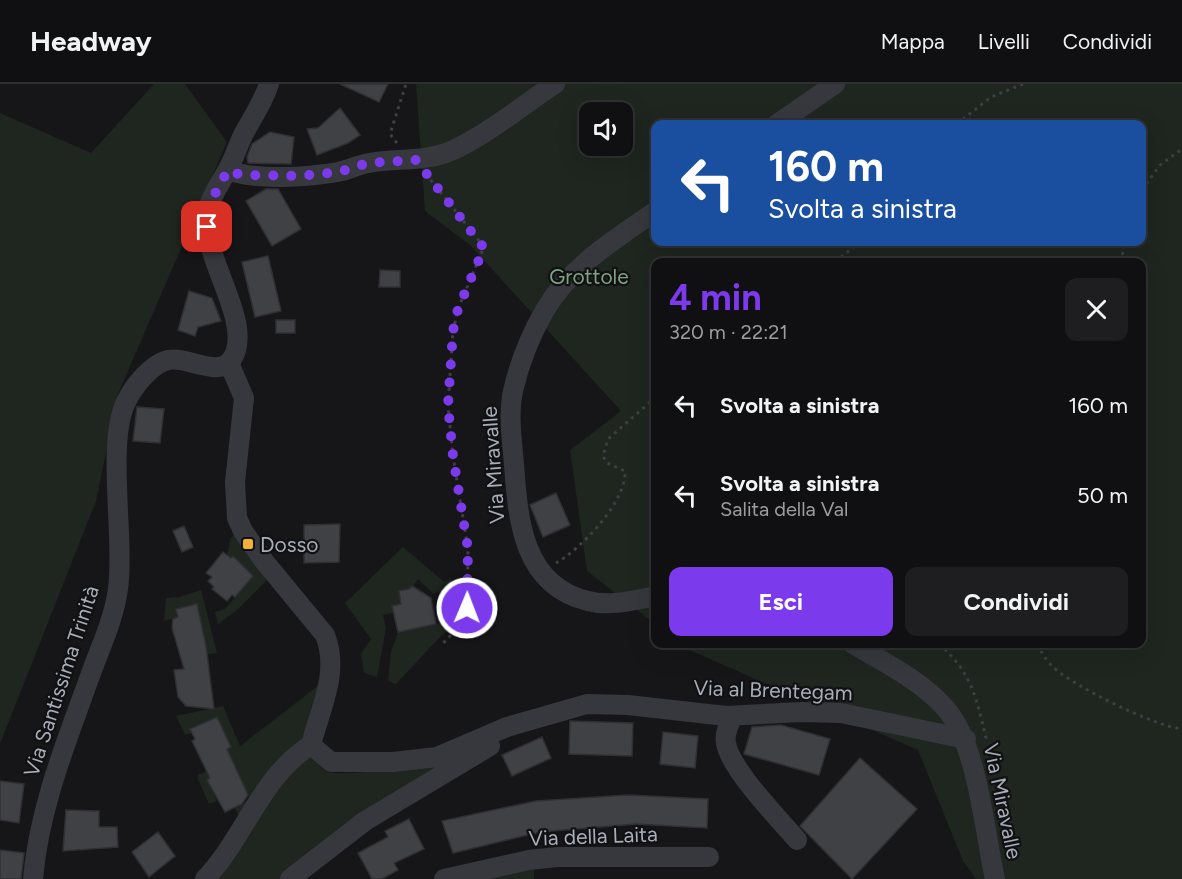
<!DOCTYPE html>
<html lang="it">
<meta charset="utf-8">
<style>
body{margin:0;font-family:Figtree,sans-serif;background:#1e1e20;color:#f1f3f6;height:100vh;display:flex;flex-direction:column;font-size:22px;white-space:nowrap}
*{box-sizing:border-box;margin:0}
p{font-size:20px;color:#9c9d9f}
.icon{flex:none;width:33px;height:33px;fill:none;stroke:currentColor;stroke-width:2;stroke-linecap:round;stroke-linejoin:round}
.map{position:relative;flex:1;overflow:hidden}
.details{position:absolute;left:651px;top:174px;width:495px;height:390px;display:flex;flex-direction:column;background:#101012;border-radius:12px;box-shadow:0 6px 24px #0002,0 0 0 2px #303032}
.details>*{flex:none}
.guide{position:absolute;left:651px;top:36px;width:495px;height:126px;border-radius:12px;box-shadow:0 6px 24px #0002,0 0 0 2px #303032;background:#1a4fa0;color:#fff;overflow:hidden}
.tools{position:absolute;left:579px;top:18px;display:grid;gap:12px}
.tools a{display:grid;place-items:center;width:54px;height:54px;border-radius:12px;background:#101012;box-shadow:0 6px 24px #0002,0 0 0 2px #303032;font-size:30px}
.pin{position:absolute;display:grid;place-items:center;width:51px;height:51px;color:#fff;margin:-26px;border-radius:12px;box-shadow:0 3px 9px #0006}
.me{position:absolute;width:66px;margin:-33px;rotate:1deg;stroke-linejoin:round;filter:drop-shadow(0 0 4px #0008)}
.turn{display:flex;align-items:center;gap:21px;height:126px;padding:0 18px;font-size:27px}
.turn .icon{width:78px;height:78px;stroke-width:2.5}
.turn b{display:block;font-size:42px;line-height:51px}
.round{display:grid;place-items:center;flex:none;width:63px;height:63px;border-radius:12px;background:#1e1e20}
.headline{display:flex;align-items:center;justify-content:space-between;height:102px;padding:0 18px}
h1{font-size:36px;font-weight:700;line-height:45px;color:#7c3aed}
.button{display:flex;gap:12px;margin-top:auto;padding:12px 18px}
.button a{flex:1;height:69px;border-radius:12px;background:#7c3aed;color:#fff;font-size:24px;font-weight:700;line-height:69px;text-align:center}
.button a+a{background:#1e1e20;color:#f1f3f6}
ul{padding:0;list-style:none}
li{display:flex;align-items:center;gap:18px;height:90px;padding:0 18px}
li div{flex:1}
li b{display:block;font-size:22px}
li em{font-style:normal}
header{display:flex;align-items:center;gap:36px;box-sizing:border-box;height:84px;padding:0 30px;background:#101012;border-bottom:2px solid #303032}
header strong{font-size:28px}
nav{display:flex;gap:33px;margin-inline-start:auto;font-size:21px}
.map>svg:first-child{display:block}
.green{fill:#1e261f;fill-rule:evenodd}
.building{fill:#404145;stroke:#303034;stroke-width:1.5}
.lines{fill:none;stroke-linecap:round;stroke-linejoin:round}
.path{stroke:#3d3f44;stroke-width:3;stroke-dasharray:3 4.5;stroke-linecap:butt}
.minor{stroke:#37383d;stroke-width:20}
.route{stroke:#7c3aed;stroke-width:10;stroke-dasharray:0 18}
.poi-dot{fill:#f2b134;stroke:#111113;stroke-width:2}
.labels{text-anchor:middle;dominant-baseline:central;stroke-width:4.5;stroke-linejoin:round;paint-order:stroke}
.park-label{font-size:21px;fill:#7fa381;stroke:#111113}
.street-label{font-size:21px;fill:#a8adb8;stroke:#111113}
.poi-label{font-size:21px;fill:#a8adb8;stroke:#111113;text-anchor:start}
</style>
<header>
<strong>Headway</strong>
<nav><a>Mappa</a><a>Livelli</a><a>Condividi</a></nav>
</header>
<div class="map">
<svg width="1182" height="795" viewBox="0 0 1182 795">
<rect width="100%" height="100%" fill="#161618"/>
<path class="green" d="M154,0h31l42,58 -109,252 -22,107 -96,243v-631l91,40z
M416,0h766v795h-206l-13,-18 -45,-111 -231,-101 -7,-5h462v-382h-486l-1,362 -68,-53 -17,-121 51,-39 -151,-166 -45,-34zM590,28h32v34h-32zM656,40h486v118h-486z
M235,451l34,43 -33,33 -18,13 -3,-12 10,-3 28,-33 -20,-20 -2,2 -4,-3 4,-18z
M403,463l41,35 7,-4 10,38 -4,8 -17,13 -44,47 -8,-3 3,-29 7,-20 49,-10 -9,-31 -4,3 -16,-15 -17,25 -9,2 1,7 -10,2 3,13 -9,49 -13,-4 -3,-19 10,-15 -26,-36z
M201,506l16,63 -37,5 -1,-5 26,-7 -8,-42 -21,5 2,8 -14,4 2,-23 14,-1z
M323,598l-23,63 -60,73 -5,-10 15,-9 -15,-33 -28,14 10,21 -8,3 -11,-25v-4l16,-8 -8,-45 -15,7 1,4 -7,2 -9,-19 47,-10 17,40z
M308,673c8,3 11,11 18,14 18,8 100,-8 123,-11l-167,119h-67l57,-88z
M534,781v14h-61z"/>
<path class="building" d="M340,0h48l-9,18z
M340,24l20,27 -12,8 -31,12 -10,-26 11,-1z
M270,48l24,5 -3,27 -43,-1 -1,-6 5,-13z
M266,105h12l23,40 -29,17 -26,-45z
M268,172l13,55 -26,6 -13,-55z
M380,186l20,1v16h-21z
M189,207l23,7 9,23 -23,6 -3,9 -17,-6z
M276,236h19v13h-19z
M137,323l27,2 -4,34 -27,-2z
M556,409l14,32 -27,12 -13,-32z
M340,440l-1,38 -35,1v-38z
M184,442l9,21 -11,5 -9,-21z
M223,468l8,6 2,-2 20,20 -18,21 -3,-2 -5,6 -15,-12 2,-2 -6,-6 4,-4 -6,-4z
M412,502l19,12 5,26 -38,8 -6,-26 9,-2 -2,-13 10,-2z
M197,520l9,42 8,63 -28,-3 -8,-9 -4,-27 10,-1 -12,-41 1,-9 5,-2 -2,-8z
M217,633l14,30 -4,2 21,46 -6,9 -17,8 -18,-32 3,-2 -18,-37 3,-2 -5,-10z
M570,637l63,2 -1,33 -63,-2z
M781,641l49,14 -11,36 -75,-21 8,-27z
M663,648l35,4 -3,32 -35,-4z
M542,653l9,21 -39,18 -10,-21z
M860,674l57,51 -65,70 -52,-53z
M0,697l24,3 -5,39 -19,-3z
M628,711l80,4 -1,29 -71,-4 -96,8 -87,21 -11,-32 94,-20z
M66,726l33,1v16h18l1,20 -55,4z
M409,735l15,30 -30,14 4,7 -16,9h-10l-14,-26 30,-16 -3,-6z
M158,748l17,24 -26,21 -17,-25z
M0,766l24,3 -3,26h-21z"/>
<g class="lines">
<path class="path" d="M957,40l34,-27 32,-13
M397,59l-7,-9 16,-50
M426,90l58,73 -26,62 -5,22 -5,74 5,51 15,93 -1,59 -2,13 -23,23
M1142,106l18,-25 22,-16
M835,178l25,-20
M1120,178l6,-20
M556,479c25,-14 71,-62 69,-92l-18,-8 -4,-7 5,-17 48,-42
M939,560c33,29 37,53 47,94l-2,3
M1038,560c3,9 8,16 15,23 20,19 101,59 129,62"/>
<path class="minor" d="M777,40l58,-40
M228,86c28,11 80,7 110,2 10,-2 20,-7 31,-9 26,-5 51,-1 77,-10 34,-13 77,-48 109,-69
M656,127c-42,29 -85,55 -111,99 -14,24 -26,55 -32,81 -5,24 -1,49 1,73 4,55 8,121 74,137 22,6 46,-1 68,-5
M229,279l15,35 -9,84 2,36 6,13 21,30 61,74c15,37 -5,74 -14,110l20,17h62l44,-5 70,-30 80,-23 41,1 98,11 76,-4 39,1 125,26
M853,560c32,19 68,36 93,65 32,37 38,121 49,170
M733,632c-4,8 -9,18 -7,27 4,26 53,76 71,97
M33,795c6,-71 33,-136 57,-203 10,-28 24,-57 28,-87 7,-51 -12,-146 8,-187 7,-15 25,-38 42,-42 22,-5 58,25 68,-10 11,-37 -36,-98 -29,-138 3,-15 13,-28 20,-41 7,-12 11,-26 17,-38 9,-16 19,-31 25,-49
M205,795c40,-42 56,-103 106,-134
M290,795l75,-58 125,-75
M444,795l85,-19 28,-3h152"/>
</g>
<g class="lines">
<path class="route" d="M207,143l3,-24 18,-33 13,5 59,1 39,-4 29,-9 48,-3 68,88 -26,61 -5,22 -5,74 5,51 15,93 -1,59"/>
</g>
<rect class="poi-dot" x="242" y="454" width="12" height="12" rx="3"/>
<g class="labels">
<g class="park-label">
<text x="589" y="192">Grottole</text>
</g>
<g class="street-label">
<text transform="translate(493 381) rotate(-94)">Via Miravalle</text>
<text transform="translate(61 597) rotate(-72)">Via Santissima Trinità</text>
<text transform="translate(773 606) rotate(2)">Via al Brentegam</text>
<text transform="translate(1003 717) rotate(78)">Via Miravalle</text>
<text transform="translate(593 752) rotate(-2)">Via della Laita</text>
</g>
<g class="poi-label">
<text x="260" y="460">Dosso</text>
</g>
</g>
</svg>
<div class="tools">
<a><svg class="icon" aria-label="sound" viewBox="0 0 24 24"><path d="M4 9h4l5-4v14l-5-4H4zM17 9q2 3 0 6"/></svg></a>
</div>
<div class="pin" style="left:207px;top:143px;background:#d93025"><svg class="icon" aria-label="arrive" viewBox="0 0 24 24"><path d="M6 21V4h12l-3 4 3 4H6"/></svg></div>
<svg class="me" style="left:467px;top:524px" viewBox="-20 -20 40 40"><circle r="17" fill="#7c3aed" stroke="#fff" stroke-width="3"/><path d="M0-11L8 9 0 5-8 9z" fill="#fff"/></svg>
<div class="guide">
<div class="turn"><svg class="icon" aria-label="left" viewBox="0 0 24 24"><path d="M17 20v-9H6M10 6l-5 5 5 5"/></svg><div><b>160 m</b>Svolta a sinistra</div></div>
</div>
<section class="details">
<div class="headline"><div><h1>4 min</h1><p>320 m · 22:21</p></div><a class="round"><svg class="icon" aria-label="close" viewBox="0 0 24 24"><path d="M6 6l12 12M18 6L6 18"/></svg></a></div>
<ul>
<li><svg class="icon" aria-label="left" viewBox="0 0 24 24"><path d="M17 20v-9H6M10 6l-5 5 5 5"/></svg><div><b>Svolta a sinistra</b></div><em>160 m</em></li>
<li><svg class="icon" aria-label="left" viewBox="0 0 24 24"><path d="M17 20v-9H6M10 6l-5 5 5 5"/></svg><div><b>Svolta a sinistra</b><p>Salita della Val</p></div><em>50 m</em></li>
</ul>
<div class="button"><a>Esci</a><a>Condividi</a></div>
</section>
</div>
